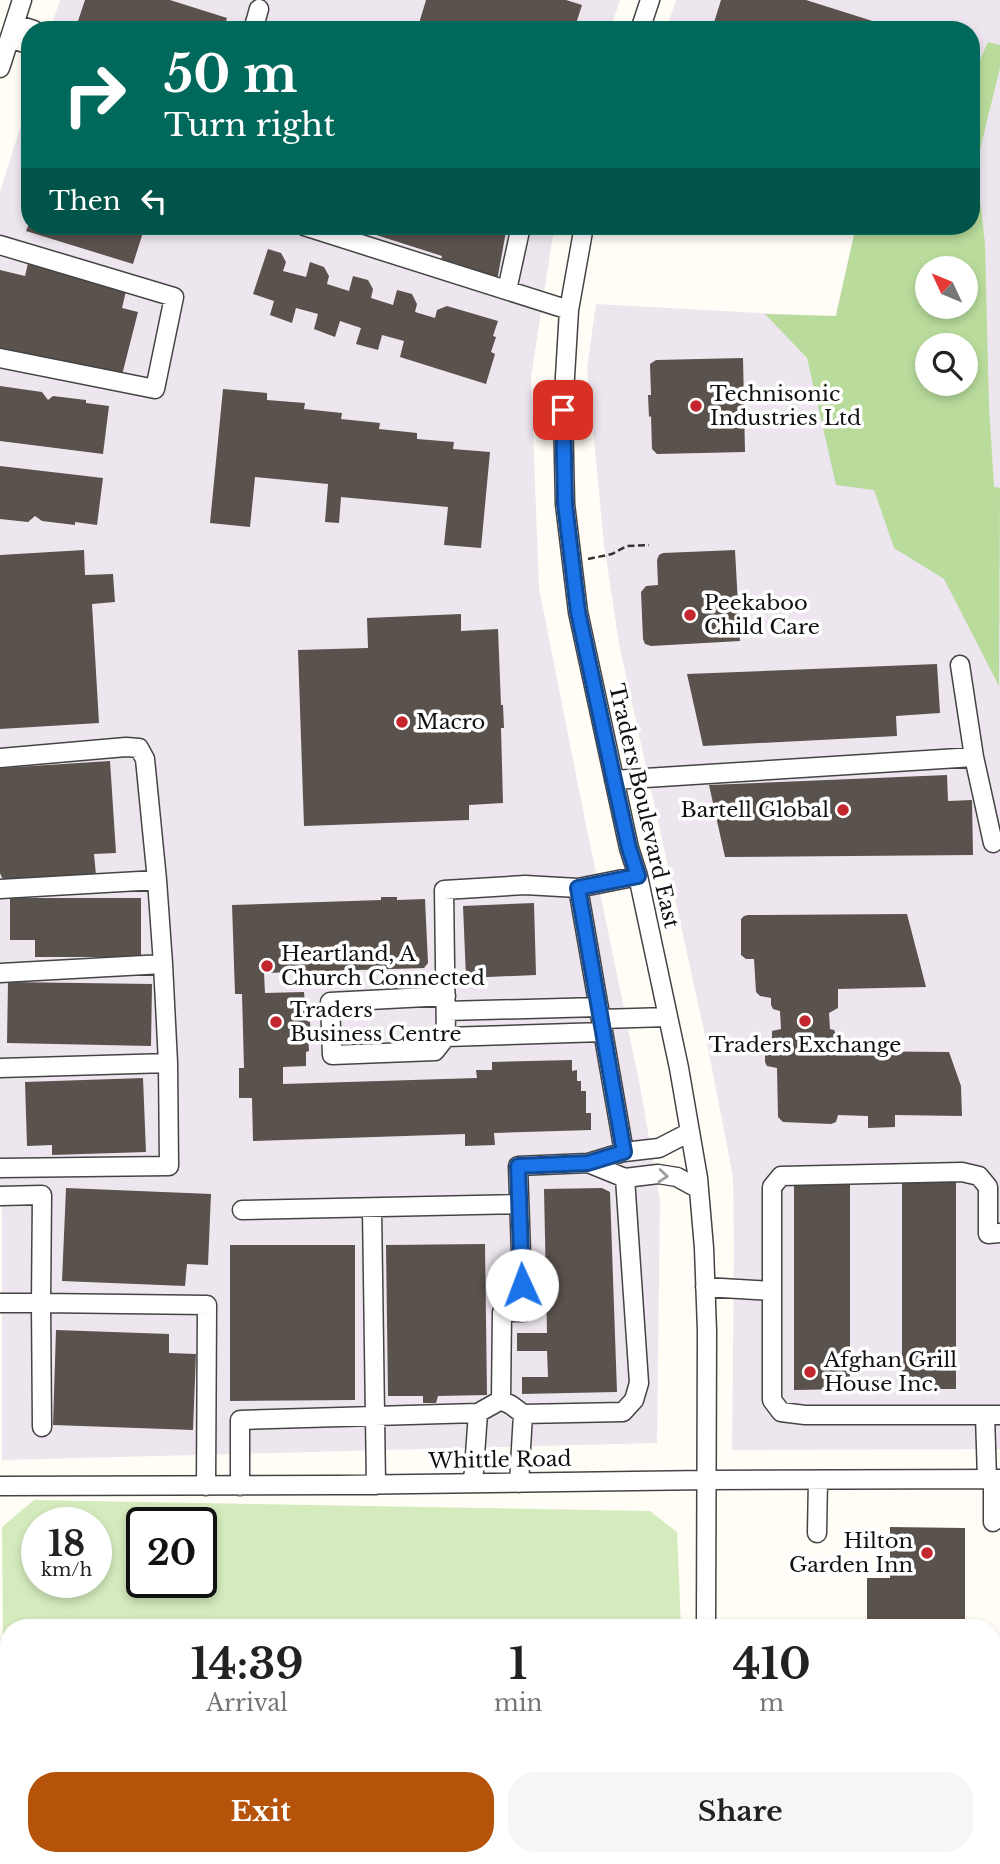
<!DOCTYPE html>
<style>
body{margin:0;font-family:"Libre Baskerville",serif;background:#f6f6f6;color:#222;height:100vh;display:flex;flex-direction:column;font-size:26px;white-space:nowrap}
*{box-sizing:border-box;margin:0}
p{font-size:23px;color:#767676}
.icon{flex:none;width:38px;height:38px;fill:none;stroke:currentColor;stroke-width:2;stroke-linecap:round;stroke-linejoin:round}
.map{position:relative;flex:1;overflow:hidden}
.details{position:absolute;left:0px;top:1619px;width:1001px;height:247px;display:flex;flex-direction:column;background:#fff;border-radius:28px 28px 0 0;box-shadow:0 4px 10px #0003}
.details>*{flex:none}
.guide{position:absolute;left:21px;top:21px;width:959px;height:214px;border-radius:28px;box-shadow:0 4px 10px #0003;background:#00695c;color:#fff;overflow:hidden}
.needle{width:46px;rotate:314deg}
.fabs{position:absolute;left:915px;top:256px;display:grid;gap:14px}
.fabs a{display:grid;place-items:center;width:63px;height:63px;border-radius:50%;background:#fff;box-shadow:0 4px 10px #0003;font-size:35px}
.speed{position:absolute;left:21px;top:1507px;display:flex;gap:14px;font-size:35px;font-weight:700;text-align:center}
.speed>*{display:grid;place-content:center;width:91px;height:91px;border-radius:50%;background:#fff;box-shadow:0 4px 10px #0003;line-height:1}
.speed small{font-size:18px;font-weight:400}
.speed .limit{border:4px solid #111;border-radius:10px;background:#fff;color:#111}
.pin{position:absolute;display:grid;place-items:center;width:60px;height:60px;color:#fff;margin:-30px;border-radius:14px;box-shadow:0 4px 10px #0006}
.me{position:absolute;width:77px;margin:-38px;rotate:358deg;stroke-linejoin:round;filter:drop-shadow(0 0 5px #0008)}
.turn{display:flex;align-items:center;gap:24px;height:147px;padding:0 28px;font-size:32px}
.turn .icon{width:91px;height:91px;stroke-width:2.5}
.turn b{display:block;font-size:49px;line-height:60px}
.then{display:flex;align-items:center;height:66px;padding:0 28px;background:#0003;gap:14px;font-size:26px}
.eta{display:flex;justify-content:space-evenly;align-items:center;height:119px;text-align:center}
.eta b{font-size:42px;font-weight:700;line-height:49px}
.action{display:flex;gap:14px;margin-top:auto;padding:14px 28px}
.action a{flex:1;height:80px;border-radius:28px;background:#b45309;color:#fff;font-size:28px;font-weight:700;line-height:80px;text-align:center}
.action a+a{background:#f6f6f6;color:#222}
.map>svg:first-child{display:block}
.industrial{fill:#eee6ef;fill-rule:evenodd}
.green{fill:#d5ebbd;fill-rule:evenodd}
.forest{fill:#b9dc9c;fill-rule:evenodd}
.building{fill:#5a524d}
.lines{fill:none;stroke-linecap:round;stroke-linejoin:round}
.minor-casing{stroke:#444;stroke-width:21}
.path{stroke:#333;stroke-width:2.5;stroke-dasharray:7 3.5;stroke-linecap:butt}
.minor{stroke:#fff;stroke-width:18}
.oneway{stroke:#a0a0a0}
.route-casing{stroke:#114b97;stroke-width:18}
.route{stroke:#1a73e8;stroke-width:12}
.poi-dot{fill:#c4262e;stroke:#fff;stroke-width:2.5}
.labels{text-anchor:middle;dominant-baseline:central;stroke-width:7;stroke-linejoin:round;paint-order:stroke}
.poi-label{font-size:21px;fill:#111;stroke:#fff;text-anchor:start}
.street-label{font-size:21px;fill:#111;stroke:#fff}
</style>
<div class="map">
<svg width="1000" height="1864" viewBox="0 0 1000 1864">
<rect width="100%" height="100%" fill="#fffdf5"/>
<path class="industrial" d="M60,0h560l-10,30h-560z
M676,0h324v1449l-268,1 2,-199 -1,-74 -23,-119 -91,-414 -15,-100 -17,-176 9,-64 239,13 21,-91h115v-196h-305zM928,268h38v38h-38zM928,345h38v38h-38z
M30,96v130h526l-4,15 -21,136 8,211 44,222 57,276 20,115 -3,242 -655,17v-244l-2,-24v-1000z"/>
<path class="green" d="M34,1500l616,11 27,21 4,95 -672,1v229h680v7h-684l-3,-337zM37,1522h59v60h-59zM142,1522h59v60h-59z"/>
<path class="forest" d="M988,42l12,3v23l-24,98 9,77 4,162 5,82 6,1 -1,198 -55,-107 -50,-31 -20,-58 -38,-5 -29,-127 -42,-44 71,2 20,-90h115v-146zM928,268h38v38h-38zM928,345h38v38h-38z"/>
<path class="building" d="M85,0h85l57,18 -4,12h-148z
M426,0h140l16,5 -8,25h-157z
M721,0h85l95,30h-185l-4,-1z
M30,221v5h115l-12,38 -107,-33z
M348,226h159l-10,55 -57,-17 2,-8z
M268,249l13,4 5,9 -3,9 23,6 4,-15 14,5 5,9 -2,8 22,7 4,-15 15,4 5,9 -2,9 22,7 4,-15 15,4 5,10 -2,8 20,6 2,-8 10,-4 51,15 -5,15 3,1 -5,15 4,2 -9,30 -86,-27 4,-16 -22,-6 -4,15 -22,-6 5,-16 -21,-7 -5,16 -21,-8 4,-15 -22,-6 -4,15 -22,-8 4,-14 -21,-7z
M28,263l99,24 -5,21 16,4 -17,67 -121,-30v-79l25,6z
M743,358l2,94 -88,2 -5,-5 -1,-33 -2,1 -1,-22h3l-1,-31 6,-4z
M0,386l42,6 6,8 5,-4 33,4v3l23,3 -6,48 -103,-13z
M223,389l44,4v7l38,3 -1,6 38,4 -1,6 39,4 -1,6 38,4v6l37,3 -1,7 37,3 -9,96 -37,-3 4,-38 -107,-10 -2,26 -14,-1 3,-38 -73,-7 -5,50 -40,-4z
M0,466l103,12 -6,47 -22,-3v3l-33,-4 -7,-5 -7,6 -28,-3z
M84,550l1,25 28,-1 2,28 -23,2 7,119 -99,6v-174z
M735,550l5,91 -89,5 -6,-2 -2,-5 -2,-47 5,-6 12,-1 -1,-25 2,-5 4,-2z
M461,614v17l37,-2 3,76h2l1,23h-3l2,75 -34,2v15l-165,6 -6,-176 70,-2 -1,-30z
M937,664l3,49 -44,3 1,20 -194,10 -16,-72z
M110,761l6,92 -22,1 2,21 -89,6 -5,-3 -2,-5v-105z
M947,775l1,26 24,-1 1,55 -248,2 -16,-72z
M381,897h16v3l28,-1 3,64 -4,5 -160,5 1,20 39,-1 1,13 3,3 -1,13 3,1 1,13h-3l1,16 -3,1v14l-23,1v17l194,-6 -1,-8h16v-8l80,-2v11l5,-1v11h4v10h5v22h5v17l-97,3 1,12 -30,1v-12l-212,7 -1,-43h-13v-30h5l-2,-74h-7l-3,-89 149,-5z
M10,898h131v59h-106v-17h-25z
M534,903l2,72 -70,3 -3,-72z
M907,914l19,73 -88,2v19l-9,5 1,16 4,1 2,4v17l113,1 12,34 1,30 -67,-1v12l-27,1v-12l-30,-1 -2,7 -5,2 -48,-2 -5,-5 -1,-49 -10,-2 -2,-4v-16l4,-4h3v-11l9,-2 -1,-18 -7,-2 -2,-4v-7l-11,-2 -4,-4 -2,-33h-8l-5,-4v-36l3,-3 4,-1z
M8,982l144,2 -1,62 -144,-3z
M143,1078l3,74 -94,3v-10l-25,1 -2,-64z
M902,1182h54v207h-54z
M794,1183h56v206l-56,1z
M66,1188l145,6 -3,71 -21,-1 -2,22 -123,-5z
M602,1188l8,4 7,200 -95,2v-17h26l-1,-26h-30v-18h30l-3,-144z
M485,1244l2,151 -49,1 -2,7h-13v-7h-35l-2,-151z
M230,1245h125v155l-125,1z
M56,1330l113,4v19l27,1 -3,76 -140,-5z
M890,1527l75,1v100h-98v-50h23z"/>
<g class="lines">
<defs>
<path id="minor" d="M15,24l19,6
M253,30l6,-21
M640,30l10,-30
M10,38l20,7
M0,68l22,-68
M304,226l265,84
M584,226l-15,84 -6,100 2,94 13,108 51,236 9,28 41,192 19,110 6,70 3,83 -1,297
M0,245l174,52 -19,92 -155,-31
M507,290l14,-64
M974,757l19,86
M0,758l126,-11 13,1 6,11 12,121 -157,9
M614,780l360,-23 -14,-92
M578,888l-53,-3 -81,5 2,147 157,-5
M0,973l163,-9 -6,-84
M446,996l-116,6 2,53 103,-4 11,-14
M446,1011l153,-4
M601,1019l67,-2
M0,1068l168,-5
M624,1152l35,-4 31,-16
M0,1168l169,-2 -1,-103 -5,-99
M625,1178l33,-4 19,3 22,12
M0,1196l42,-1 -1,108 166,2 -1,181
M372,1208l4,277
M242,1210l277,-6
M1000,1233l-12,1v-47l-9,-11 -17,-4 -181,4 -9,11v213l9,12 24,3h195
M705,1287l67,4
M0,1303h41l1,124
M501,1400l1,-88h21l-5,-146 70,-3
M985,1415l2,64
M473,1483l5,-70
M519,1483l4,-69
M0,1486l336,-1 370,-5 294,-1
M240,1486v-66l238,-7 23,-13 10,5 12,9 100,-2 11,-12 5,-17 -14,-205 -37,-15 36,-11 -46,-264 60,-12
M993,1522v-43
M817,1533l1,-53
M707,1857v7"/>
</defs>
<use href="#minor" class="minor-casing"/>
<path class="path" d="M588,559l24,-5 15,-8 22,-1"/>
<use href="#minor" class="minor"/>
</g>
<defs><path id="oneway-chevron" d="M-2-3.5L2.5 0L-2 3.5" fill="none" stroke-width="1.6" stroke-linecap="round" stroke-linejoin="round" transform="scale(1.75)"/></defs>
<use class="oneway" href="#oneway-chevron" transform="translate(663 1176) rotate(5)"/>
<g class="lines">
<defs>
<path id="route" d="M522,1285l-4,-119 70,-3 36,-11 -46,-264 60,-12 -9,-28 -15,-68 -36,-168 -13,-108 -2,-94"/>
</defs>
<use href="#route" class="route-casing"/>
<use href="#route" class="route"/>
</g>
<g class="poi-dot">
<circle cx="696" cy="406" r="7"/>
<circle cx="690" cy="615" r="7"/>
<circle cx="402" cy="722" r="7"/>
<circle cx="843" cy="810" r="7"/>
<circle cx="267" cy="966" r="7"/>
<circle cx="805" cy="1021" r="7"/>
<circle cx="276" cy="1022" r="7"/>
<circle cx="810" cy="1372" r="7"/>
<circle cx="927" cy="1553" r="7"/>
</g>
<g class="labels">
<g class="poi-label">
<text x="710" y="394">Technisonic<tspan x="710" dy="24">Industries Ltd</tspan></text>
<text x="704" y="603">Peekaboo<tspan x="704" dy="24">Child Care</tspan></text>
<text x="416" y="722">Macro</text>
<text x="829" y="810" text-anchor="end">Bartell Global</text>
<text x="281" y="954">Heartland, A<tspan x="281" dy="24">Church Connected</tspan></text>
<text x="290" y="1010">Traders<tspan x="290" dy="24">Business Centre</tspan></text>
<text x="805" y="1045" text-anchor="middle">Traders Exchange</text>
<text x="824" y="1360">Afghan Grill<tspan x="824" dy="24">House Inc.</tspan></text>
<text x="913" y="1541" text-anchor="end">Hilton<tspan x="913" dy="24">Garden Inn</tspan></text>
</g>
<g class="street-label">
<text transform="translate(644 806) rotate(77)">Traders Boulevard East</text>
<text transform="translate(500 1460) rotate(-1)">Whittle Road</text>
</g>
</g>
</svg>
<div class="fabs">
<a><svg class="needle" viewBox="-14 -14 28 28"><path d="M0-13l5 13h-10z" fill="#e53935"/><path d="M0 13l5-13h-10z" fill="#767676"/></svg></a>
<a><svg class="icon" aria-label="search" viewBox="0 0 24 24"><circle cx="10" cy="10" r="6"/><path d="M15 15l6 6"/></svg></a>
</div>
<div class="speed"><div>18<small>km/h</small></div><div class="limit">20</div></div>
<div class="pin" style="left:563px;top:410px;background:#d93025"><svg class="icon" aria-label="arrive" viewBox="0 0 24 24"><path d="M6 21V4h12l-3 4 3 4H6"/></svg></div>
<svg class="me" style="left:522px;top:1285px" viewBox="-20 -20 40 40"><circle r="19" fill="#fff"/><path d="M0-13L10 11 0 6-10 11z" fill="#1a73e8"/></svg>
<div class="guide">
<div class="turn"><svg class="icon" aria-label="right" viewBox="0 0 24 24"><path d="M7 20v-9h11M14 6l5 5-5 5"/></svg><div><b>50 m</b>Turn right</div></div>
<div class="then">Then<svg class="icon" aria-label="left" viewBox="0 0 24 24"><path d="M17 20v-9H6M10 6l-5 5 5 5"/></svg></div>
</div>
<section class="details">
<div class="eta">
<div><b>14:39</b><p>Arrival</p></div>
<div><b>1</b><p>min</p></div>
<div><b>410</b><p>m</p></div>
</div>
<div class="action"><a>Exit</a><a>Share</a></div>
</section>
</div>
